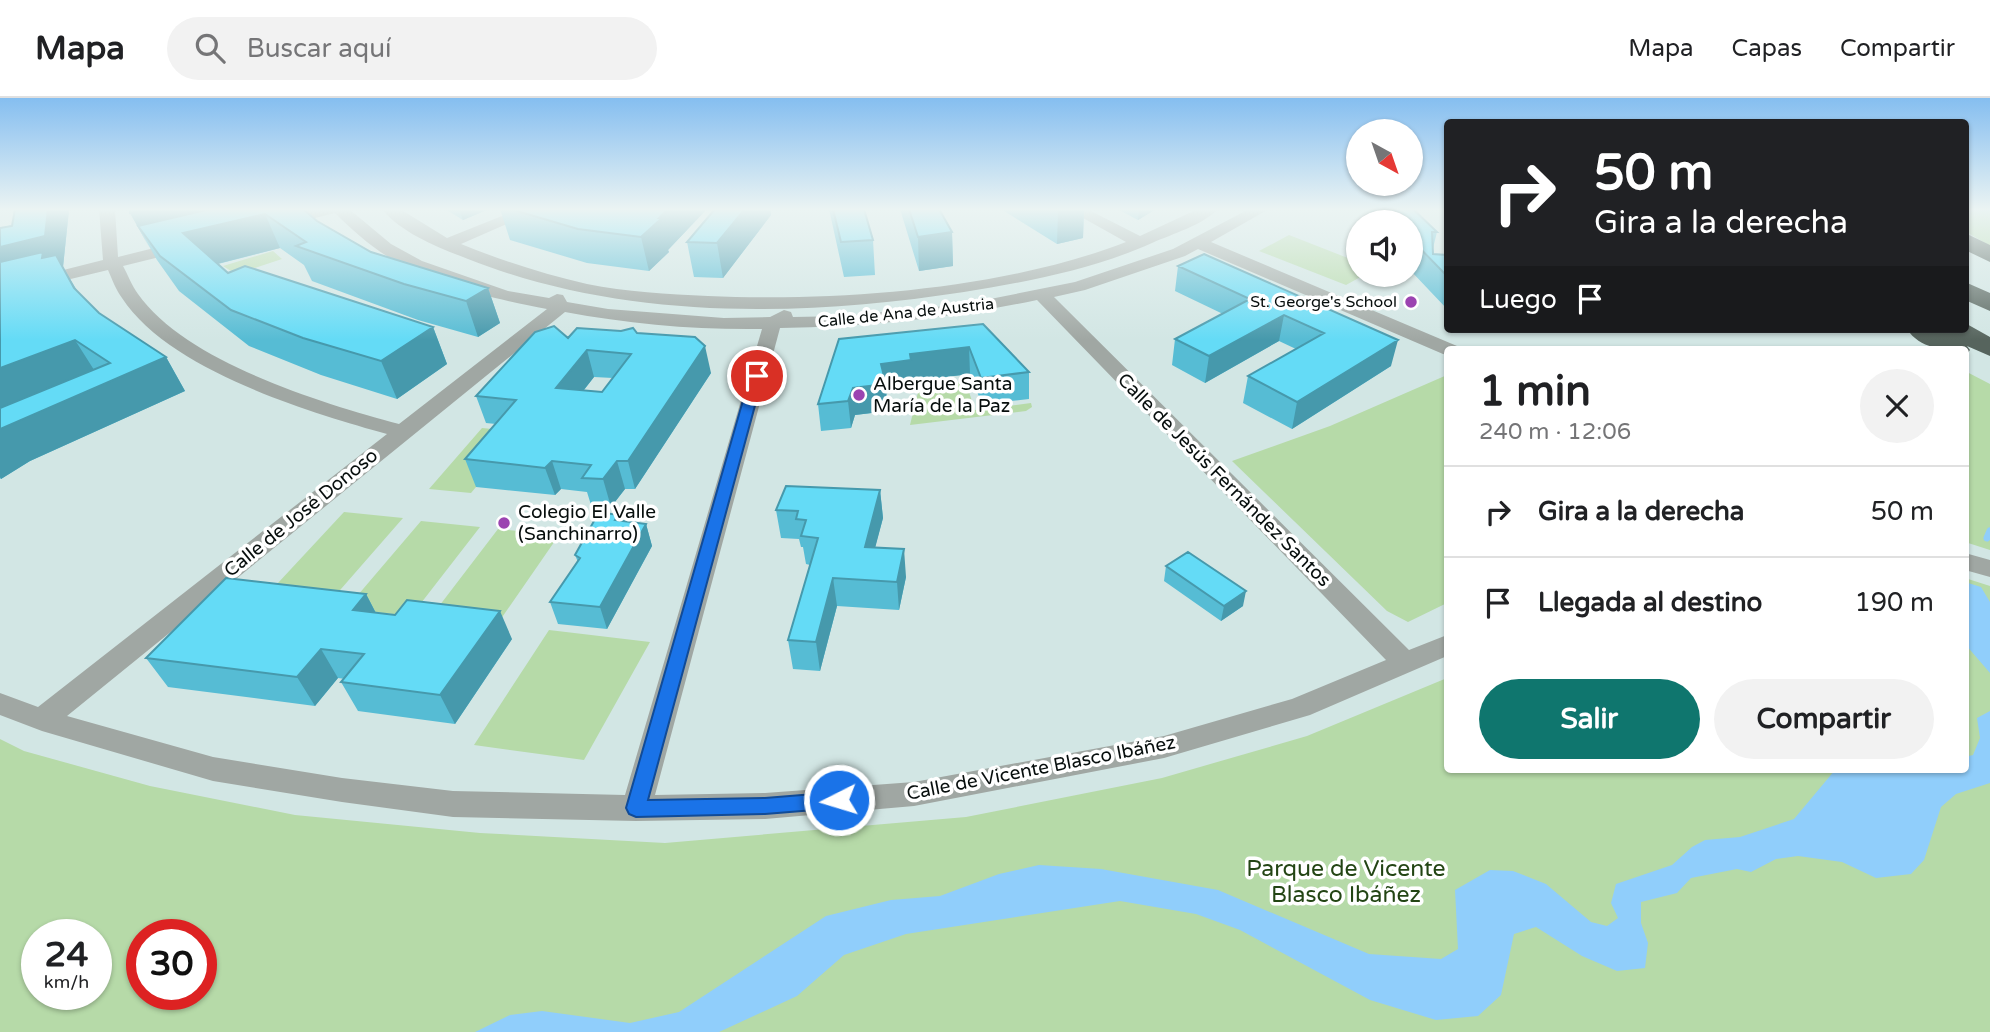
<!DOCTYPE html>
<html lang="es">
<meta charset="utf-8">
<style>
body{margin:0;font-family:"Varela Round",sans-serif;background:#f2f2f2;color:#202124;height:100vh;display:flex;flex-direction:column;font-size:26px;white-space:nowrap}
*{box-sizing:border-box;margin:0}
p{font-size:23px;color:#757577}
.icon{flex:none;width:38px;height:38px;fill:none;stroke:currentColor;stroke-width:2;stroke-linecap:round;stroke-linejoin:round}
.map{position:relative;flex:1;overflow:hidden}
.sheet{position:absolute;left:1444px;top:248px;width:525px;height:427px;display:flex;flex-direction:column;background:#fff;border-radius:7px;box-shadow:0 2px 5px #0004}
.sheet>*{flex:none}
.guide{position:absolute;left:1444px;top:21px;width:525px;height:214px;border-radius:7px;box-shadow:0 2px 5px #0004;background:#202124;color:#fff;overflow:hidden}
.needle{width:46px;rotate:140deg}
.fabs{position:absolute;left:1346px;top:21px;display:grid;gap:14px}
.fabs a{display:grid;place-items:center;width:77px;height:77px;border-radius:50%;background:#fff;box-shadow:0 2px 5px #0004;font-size:35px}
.speed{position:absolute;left:21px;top:821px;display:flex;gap:14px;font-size:35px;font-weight:700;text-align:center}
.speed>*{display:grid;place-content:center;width:91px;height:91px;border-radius:50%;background:#fff;box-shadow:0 2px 5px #0004;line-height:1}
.speed small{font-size:18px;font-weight:400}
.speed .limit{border:10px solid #d22;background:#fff;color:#111}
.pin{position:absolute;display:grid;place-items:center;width:60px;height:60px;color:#fff;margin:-30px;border:4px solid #fff;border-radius:50%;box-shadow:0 2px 7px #0007}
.me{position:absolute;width:77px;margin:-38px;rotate:265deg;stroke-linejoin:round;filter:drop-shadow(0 0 5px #0008)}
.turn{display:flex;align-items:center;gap:24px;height:147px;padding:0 35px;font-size:32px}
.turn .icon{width:91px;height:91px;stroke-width:2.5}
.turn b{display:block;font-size:49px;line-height:60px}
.then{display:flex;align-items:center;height:66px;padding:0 35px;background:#0003;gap:14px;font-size:26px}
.round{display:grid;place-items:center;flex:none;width:74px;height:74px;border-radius:37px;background:#f2f2f2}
.headline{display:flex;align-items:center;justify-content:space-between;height:119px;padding:0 35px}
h1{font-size:42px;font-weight:700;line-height:52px}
.action{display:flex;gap:14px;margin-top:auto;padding:14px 35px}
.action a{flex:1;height:80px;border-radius:42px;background:#0f766e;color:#fff;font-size:28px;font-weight:700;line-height:80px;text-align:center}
.action a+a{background:#f2f2f2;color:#202124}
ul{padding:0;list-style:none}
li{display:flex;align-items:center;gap:21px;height:91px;padding:0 35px;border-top:2px solid #e0e0e0}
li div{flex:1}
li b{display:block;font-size:26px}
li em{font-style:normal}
header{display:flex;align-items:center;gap:42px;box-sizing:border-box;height:98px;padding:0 35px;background:#fff;border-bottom:2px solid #e0e0e0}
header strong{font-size:33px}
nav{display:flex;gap:38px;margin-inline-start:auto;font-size:24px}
.search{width:490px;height:63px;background:#f2f2f2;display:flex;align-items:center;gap:18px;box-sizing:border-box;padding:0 24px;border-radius:38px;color:#757577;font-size:26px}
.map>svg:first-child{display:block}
.green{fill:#b6daa8;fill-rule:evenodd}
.water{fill:#90cefb}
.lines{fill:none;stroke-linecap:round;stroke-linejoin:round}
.stream{stroke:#90cefb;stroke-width:7}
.minor{fill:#a0a7a3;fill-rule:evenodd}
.highway{fill:#56645d;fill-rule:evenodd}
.wall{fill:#56bcd4;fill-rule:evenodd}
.shaded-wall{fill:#4699ac}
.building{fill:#64dbf6;stroke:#4699ac;stroke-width:2;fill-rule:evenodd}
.route{fill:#1a73e8;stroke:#114b97;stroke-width:2}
.poi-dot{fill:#9b44b1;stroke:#fff;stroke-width:2.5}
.labels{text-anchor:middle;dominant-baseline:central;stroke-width:7;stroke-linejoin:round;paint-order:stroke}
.far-poi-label{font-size:16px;fill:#070e0d;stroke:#fff;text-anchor:end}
.far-street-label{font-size:16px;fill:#070e0d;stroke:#fff}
.poi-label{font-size:19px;fill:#070e0d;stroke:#fff;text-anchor:start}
.street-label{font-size:19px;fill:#070e0d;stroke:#fff}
.near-park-label{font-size:23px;fill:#234514;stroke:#fff}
</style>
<header>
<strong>Mapa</strong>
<div class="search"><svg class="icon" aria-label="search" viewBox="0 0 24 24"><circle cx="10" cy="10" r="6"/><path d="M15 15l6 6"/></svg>Buscar aquí</div>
<nav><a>Mapa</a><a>Capas</a><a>Compartir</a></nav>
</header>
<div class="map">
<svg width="1990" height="934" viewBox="0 0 1990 934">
<rect width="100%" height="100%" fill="#d2e6e4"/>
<path class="green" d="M1965,111h25v37l-25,-15z
M1289,137l69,27v13h6l-18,10 -87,-34z
M273,153l9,8 -46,15 -13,-8z
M1965,273l25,13v166l-25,-8z
M1447,277v228l-39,19 -21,-11 -155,-150 98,-35z
M961,284l6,4 8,24 56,-7 1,4 -6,4 -116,14 9,-37z
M482,330l40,4 -51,61 -42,-4z
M344,414l59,6 -76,87 -63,-7z
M421,423l59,6 -69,89 -65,-7z
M498,431l61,6 -63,91 -66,-8z
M1965,480l25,8v446h-1990v-293l24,12 126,35 145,29 185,18 185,10 301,-26 196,-39 145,-42 140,-58v92h518zM37,836h59v60h-59zM142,836h59v60h-59z
M549,532l101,12 -66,118 -110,-15z"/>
<path class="water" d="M1965,484l16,5 9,15v71l-25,-29z
M1990,613v72l-34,11 -15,13 -17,53 -13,14 -35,4 -34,-16 -44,-6 -22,3 -25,13 -14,-3 -46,9 -14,15 -36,9v21l7,20 -3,25 -28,3 -35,-15 -46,-29 -22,7 -13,61 -23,21 -42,4 -66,-20 -130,-70 -44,-16 -76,-13 -214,33 -62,21 -47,41 -78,36h-244l35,-17 32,-4 88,12 49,-11 147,-96 65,-16 49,-4 59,-22 40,-9 62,4 117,21 151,64 72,5 17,-10 -3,-59 35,-20 23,1 33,13 45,38 16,4 11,-8 -7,-15 5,-19 56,-19 20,-18 13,-7 35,-3 54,-18 41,-49h130v-13l8,-2 7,-17 -3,-20z"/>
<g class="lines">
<path class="stream" d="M1987,440l3,-7"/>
<path class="minor" d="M99,111h16l3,48 68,-17 8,5 -2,4 -69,17c5,9 9,20 15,28 48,68 183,109 261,130l148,-115c-49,-9 -115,-25 -157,-51 -20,-12 -38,-28 -55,-45l-56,14 -8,-5 2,-3 40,-10h36l42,35 31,17 86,30 41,7 8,-4 6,1 4,7 41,7 116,9 46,-1 14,-7 7,2 2,5 52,-1 120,-12 110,-22 98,-33 76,-40h20l-58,33 246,104 3,4h-13v5l-4,-1 -245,-105 -13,7 -100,34 -31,7 355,353 38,-15v21l-137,59 -146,43 -250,48 -149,13 -129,2 -183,-4 -111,-15 -129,-21 -171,-50 -42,-16v-22l38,14 349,-273c-79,-22 -218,-64 -265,-136 -6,-8 -10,-19 -14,-28l-108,26v-10l103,-26zM1037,202l349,360 -94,39 -128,37 -250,46 -149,11 -110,2 125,-467c87,-1 172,-10 257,-28zM565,214c64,12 131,18 197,17l-137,466 -172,-4 -111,-13 -129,-21 -146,-41z
M382,111h18l47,29 72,-29h22l-80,35c42,17 82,30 126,40 39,8 81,10 121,12 130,6 297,-7 418,-54l-59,-33h20l53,27 58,-27h20c-15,16 -46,25 -66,34 -58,26 -125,39 -188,49 -163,25 -340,29 -496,-33 -28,-11 -66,-25 -86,-50z
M1965,455l25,7v17l-25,-7z"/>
<path class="highway" d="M1965,135l25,12v17l-25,-12z
M1965,184l25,11v18l-25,-11z
M1965,225l25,14v19l-23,-10 3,4 -5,6v-6c-22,0 -45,-1 -58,-21h32l6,3 -2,-3h22z"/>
</g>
<path class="wall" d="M303,111l14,12 54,31 117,36 12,35 -22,14 -60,-17 -106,-39 -8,-16 -24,-17 -62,16 10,9 205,54 14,37 -50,35 -76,-24 -72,-29 -70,-55 -22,-31 -27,-47z
M445,111h44l-26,11z
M500,111h205v2l-37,39 1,2 -20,19 -62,-8 -77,-23z
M715,111h55l1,6 -48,63 -29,-1 -7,-35z
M829,111h35l9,31 2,35 -31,2z
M900,111h39l13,23 1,34 -34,5z
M1001,111h83l-1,29 -26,6z
M1117,111h39l-18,11z
M1371,111h42l24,23 -4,16v6l14,1v54l-37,-39v-48h-42z
M69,113l-6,56 15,25 21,21 67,44 19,34 -155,70 -29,18 -1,-1v-250z
M1204,156l187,112 -99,63 -49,-26 5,-27 48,-27 -17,-8 -74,42 -33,-18 3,-26 48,-25 -48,-23 3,-25z
M983,226l46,48v27l-47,5 -12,-30 -58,7 1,6 -27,3 2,21 -33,4 -4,13 -30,3 -3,-27z
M1466,231h33l-30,3z
M637,235l74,40 -76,116h-10l-14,18 -20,-2 -4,-13 -26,-3 -6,6 -79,-8 -11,-28 31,-35 -10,-1 -10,-27 92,-58zM594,279l19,1 -11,14 -18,-2z
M880,392l3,28 -8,29 31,30 -7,33 -62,-4 -17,65 -27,-2 -5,-29 22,-75 -4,-1 -3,-17h-2l-2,-8 -18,-1 -5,-28z
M618,417l2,6 26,3 6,22 -45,83 -49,-5 -8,-22 28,-40 -3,-7z
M1166,468l77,40 -22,15 -57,-40z
M366,496l10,19 136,26 -57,85 -97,-13 -17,-29 4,-3 -7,-1 -23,28 -147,-19 -22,-29z"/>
<path class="shaded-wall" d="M48,111h21l-6,58 31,54 -94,-38v-36z
M146,111h142l-23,5 15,34 -79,20 -63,-42 11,21 -19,-34z
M459,111h30l-26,11z
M668,111h37v2l-37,39 1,2 -20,19 -8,-34z
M745,111h25l1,6 -48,63 -6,-35z
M1064,111h20l-1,29 -26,6 1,-33z
M1139,111h17l-18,11z
M952,134l1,34 -34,5 -1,-34z
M488,190l12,35 -22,14 -12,-36z
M1284,217l-5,26 -74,42 4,-27z
M433,229l14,37 -50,35 -16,-38z
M75,242l21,33 -96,39v-44z
M1398,242l-7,26 -99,63 5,-27z
M705,248l6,27 -76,116 -7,-28z
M969,249l1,27 -58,7 1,6 -27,3 2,21 -33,4 -4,13 -3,-27 5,-13 28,-24 29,-10z
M587,252l7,27 -30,38 -8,-27z
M166,259l19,34 -155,70 -29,18 -1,-2v-48z
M552,363l9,28 -6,6 -10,-27z
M617,363l8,28 -14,18 -8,-28z
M880,392l3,28 -15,57 -3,-28z
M646,426l6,22 -45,83 -7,-22z
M904,451l2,28 -7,33 -2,-28z
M833,480l4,28 -17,65 -4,-29z
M1246,493l-3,15 -22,15 3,-15z
M366,496l15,29 -28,-13z
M500,513l12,28 -57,85 -15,-29z
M321,551l17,29 -23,28 -18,-29z"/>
<path class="building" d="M15,111h33l-3,27 -45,11v-19l12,-2z
M130,111h16l-16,4z
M210,111h93l14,12 54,31 117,36 -22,13 -62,-17 -108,-38 10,-4 -41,-28 -82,19 45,40 17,-7 188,61 -52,34 -78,-23 -72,-28 -71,-54 -22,-30z
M510,111h158l-9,9h3l-21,19 -63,-8z
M715,111h30l-28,34 -30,-1z
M833,111h31l9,31 -32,2z
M909,111h30l13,23 -34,5z
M1382,111h31l24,23h-5l1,22 14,1v21l-37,-38v-16h-15z
M43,154l-1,6 14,-3 18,33 25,25 67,44 -166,72v-21l110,-45 -35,-23 -75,28v-106z
M1204,156l194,86 -101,62 -49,-26 76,-43 -40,-18 -75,41 -34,-17 75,-40 -72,-33z
M983,226l46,48 -48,6 -12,-31 -59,7 1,6 -30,4 5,20 -33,4 -5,13 -30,3 21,-65z
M554,228l14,12 9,-10 44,3 12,-3 4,5 58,4 10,9 -77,115h-11l-14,18 -21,-1 9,-13 -39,-4 -7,7 -80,-9 51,-59 -40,-4 59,-64zM587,252l44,4 -29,38 -46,-4z
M786,388l94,4 -15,57 39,2 -7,33 -64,-4 -17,64 -28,-2 30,-102 -17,-2 5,-16 -10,-1 2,-8 -22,-1z
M599,414l19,3 -3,5 31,4 -46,83 -50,-5 30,-44 -5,-3z
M1188,454l58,39 -22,15 -58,-40z
M226,480l140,16 -13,16 42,5 12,-15 93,11 -60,84 -99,-13 23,-28 -43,-5 -24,28 -151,-19z"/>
<linearGradient id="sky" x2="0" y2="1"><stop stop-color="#85bef0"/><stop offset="0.46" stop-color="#ebf4f3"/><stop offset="1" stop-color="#ebf4f3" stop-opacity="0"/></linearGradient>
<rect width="1990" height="242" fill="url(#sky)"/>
<path class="route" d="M757,274l6,4 -115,424 117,-2 74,-6 7,2 3,6 -3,6 -7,2 -74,6 -129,3 -7,-3 -3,-6 124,-432z"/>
<g class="poi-dot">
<circle cx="1411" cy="204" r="7"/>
<circle cx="859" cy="297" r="7"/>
<circle cx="504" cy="425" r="7"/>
</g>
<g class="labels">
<g class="far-poi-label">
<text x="1397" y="204">St. George's School</text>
</g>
<g class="far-street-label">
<text transform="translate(906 215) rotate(-6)">Calle de Ana de Austria</text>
</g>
<g class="poi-label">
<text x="873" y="286">Albergue Santa<tspan x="873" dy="22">María de la Paz</tspan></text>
<text x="518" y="414">Colegio El Valle<tspan x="518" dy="22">(Sanchinarro)</tspan></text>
</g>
<g class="street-label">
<text transform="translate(1224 382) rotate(45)">Calle de Jesús Fernández Santos</text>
<text transform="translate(301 415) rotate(-39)">Calle de José Donoso</text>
<text transform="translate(1041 670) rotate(-11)">Calle de Vicente Blasco Ibáñez</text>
</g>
<g class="near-park-label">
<text x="1346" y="771">Parque de Vicente<tspan x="1346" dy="26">Blasco Ibáñez</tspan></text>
</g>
</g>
</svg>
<div class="fabs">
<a><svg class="needle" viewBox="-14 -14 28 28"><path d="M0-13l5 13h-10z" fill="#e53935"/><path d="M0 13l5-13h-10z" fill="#757577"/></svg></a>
<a><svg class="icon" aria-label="sound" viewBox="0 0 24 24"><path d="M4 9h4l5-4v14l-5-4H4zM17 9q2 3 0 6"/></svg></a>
</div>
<div class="speed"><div>24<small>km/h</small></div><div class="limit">30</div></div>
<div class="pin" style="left:757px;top:278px;background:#d93025"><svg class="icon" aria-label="arrive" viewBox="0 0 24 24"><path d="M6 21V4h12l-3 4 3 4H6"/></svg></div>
<svg class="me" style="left:839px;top:702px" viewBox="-20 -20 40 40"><circle r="17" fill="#1a73e8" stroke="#fff" stroke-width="3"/><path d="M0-11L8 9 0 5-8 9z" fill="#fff"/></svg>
<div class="guide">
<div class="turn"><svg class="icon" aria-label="right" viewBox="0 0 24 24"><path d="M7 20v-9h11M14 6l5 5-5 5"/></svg><div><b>50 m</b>Gira a la derecha</div></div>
<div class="then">Luego<svg class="icon" aria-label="arrive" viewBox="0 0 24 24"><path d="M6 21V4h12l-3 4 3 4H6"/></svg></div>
</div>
<section class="sheet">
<div class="headline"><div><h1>1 min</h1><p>240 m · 12:06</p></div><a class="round"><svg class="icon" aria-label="close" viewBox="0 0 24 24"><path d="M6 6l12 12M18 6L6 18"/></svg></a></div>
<ul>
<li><svg class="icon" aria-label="right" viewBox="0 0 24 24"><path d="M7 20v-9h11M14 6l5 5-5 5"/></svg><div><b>Gira a la derecha</b></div><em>50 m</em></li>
<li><svg class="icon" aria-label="arrive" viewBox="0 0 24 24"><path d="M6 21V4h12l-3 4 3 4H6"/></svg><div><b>Llegada al destino</b></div><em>190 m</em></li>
</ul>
<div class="action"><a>Salir</a><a>Compartir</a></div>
</section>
</div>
